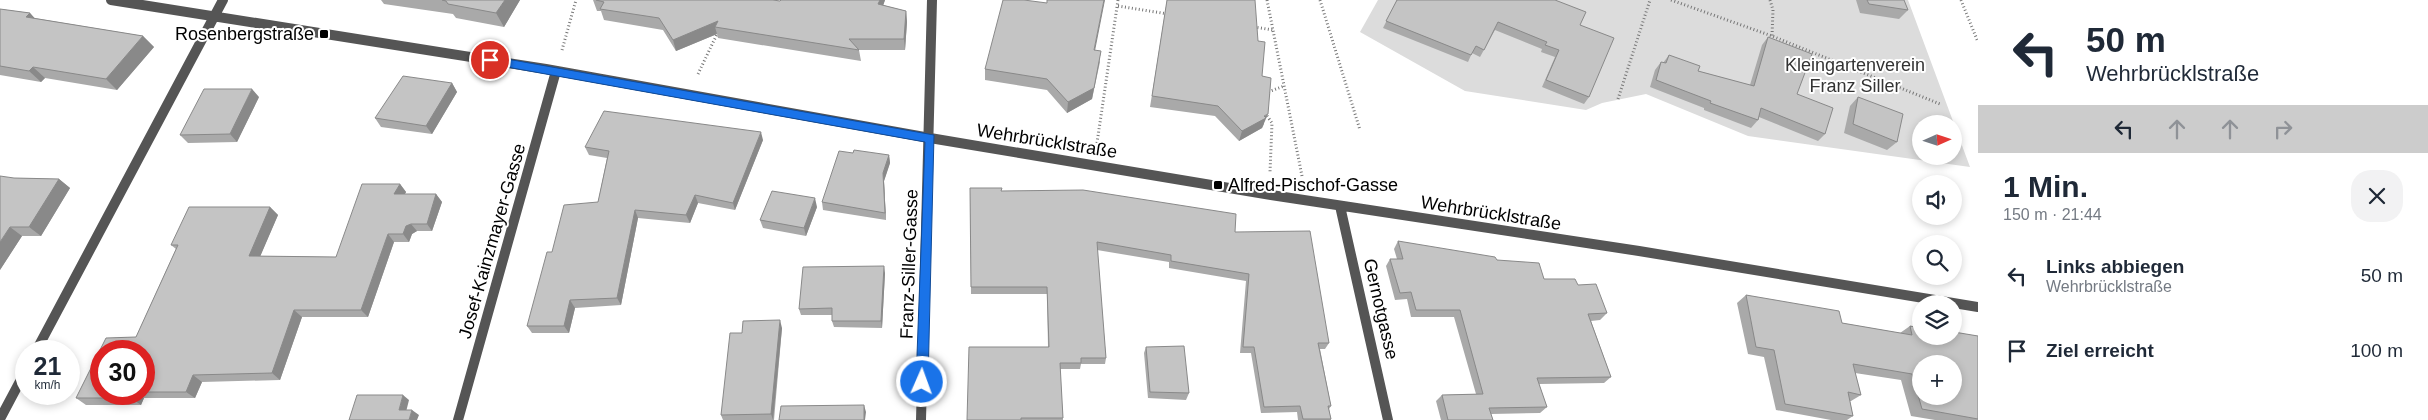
<!DOCTYPE html>
<html lang="de">
<meta charset="utf-8">
<style>
body{margin:0;font-family:Helvetica,sans-serif;background:#f2f2f3;color:#1f2937;height:100vh;display:flex;flex-direction:column;font-size:19px;white-space:nowrap}
*{box-sizing:border-box;margin:0}
p{font-size:16px;color:#747a83}
.icon{flex:none;width:28px;height:28px;fill:none;stroke:currentColor;stroke-width:2;stroke-linecap:round;stroke-linejoin:round}
.map{position:relative;flex:1;overflow:hidden}
.panel{display:flex;flex-direction:column;background:#fff;width:450px}
.panel>*{flex:none}
.top-card{background:#fff;color:#1f2937;overflow:hidden}
.needle{width:32px;rotate:87deg}
.controls{position:absolute;left:1912px;top:115px;display:grid;gap:10px}
.controls a{display:grid;place-items:center;width:50px;height:50px;border-radius:50%;background:#fff;box-shadow:0 2px 8px #0003;font-size:25px}
.speed{position:absolute;left:15px;top:340px;display:flex;gap:10px;font-size:25px;font-weight:700;text-align:center}
.speed>*{display:grid;place-content:center;width:65px;height:65px;border-radius:50%;background:#fff;box-shadow:0 2px 8px #0003;line-height:1}
.speed small{font-size:12px;font-weight:400}
.speed .limit{border:8px solid #d22;background:#fff;color:#111}
.pin{position:absolute;display:grid;place-items:center;width:42px;height:42px;color:#fff;margin:-21px;border:2px solid #fff;border-radius:50%;box-shadow:0 1px 5px #0007}
.me{position:absolute;width:55px;margin:-28px;rotate:2deg;stroke-linejoin:round;filter:drop-shadow(0 0 4px #0008)}
.turn{display:flex;align-items:center;gap:18px;height:105px;padding:0 25px;font-size:22px}
.turn .icon{width:65px;height:65px;stroke-width:2.5}
.turn b{display:block;font-size:35px;line-height:42px}
.lanes{display:flex;align-items:center;height:48px;padding:0 25px;background:#0003;justify-content:center;gap:25px;direction:ltr}
.lanes .off{opacity:.35}
.round{display:grid;place-items:center;flex:none;width:52px;height:52px;border-radius:20px;background:#f2f2f3}
.head{display:flex;align-items:center;justify-content:space-between;height:85px;padding:0 25px}
h1{font-size:30px;font-weight:600;line-height:38px}
ul{padding:0;list-style:none}
li{display:flex;align-items:center;gap:15px;height:75px;padding:0 25px}
li div{flex:1}
li b{display:block;font-size:19px}
li em{font-style:normal}
main{display:flex;flex:1;min-height:0}
.map>svg:first-child{display:block}
.green{fill:#dcdcdc;fill-rule:evenodd}
.lines{fill:none;stroke-linecap:round;stroke-linejoin:round}
.path{stroke:#777;stroke-width:3;stroke-dasharray:1 2.5;stroke-linecap:butt}
.minor{stroke:#555;stroke-width:10}
.wall{fill:#a9a9a9;fill-rule:evenodd}
.shaded-wall{fill:#898989}
.building{fill:#c4c4c4;stroke:#898989;fill-rule:evenodd}
.route{fill:#1a73e8;stroke:#114b97}
.poi-dot{fill:#000;stroke:#fff;stroke-width:2}
.labels{text-anchor:middle;dominant-baseline:central;stroke-width:4;stroke-linejoin:round;paint-order:stroke}
.poi-label{font-size:18px;fill:#000;stroke:#fff;text-anchor:end}
.park-label{font-size:18px;fill:#333;stroke:#fff}
.street-label{font-size:18px;fill:#000;stroke:#fff}
</style>
<main>
<div class="map">
<svg width="1978" height="420" viewBox="0 0 1978 420">
<rect width="100%" height="100%" fill="#fff"/>
<path class="green" d="M1378,0h530l62,167 -222,-31 -102,-42 -44,9 -16,7 -121,-19 -105,-59zM1921,124h33v32h-33z"/>
<g class="lines">
<path class="path" d="M1267,0l35,176
M1320,0l40,130
M1671,0l101,36 168,68
M1770,0l3,10 -1,26
M1961,0l17,42
M1118,6l50,8
M1254,27l19,3
M562,50l14,-50
M698,74l20,-42
M1268,95v-3l16,-6
M1618,99l32,-99
M1265,113l7,10 -2,49
M1097,143l21,-143"/>
<path class="minor" d="M111,0l435,69 384,69 341,57 368,56 339,56
M1340,206l48,214
M36,351l187,-351
M0,419l26,-49
M458,420l98,-349
M921,420l11,-420"/>
</g>
<path class="wall" d="M381,0h139l-16,27 -48,-9 -3,-4 -69,-10z
M593,0h180l7,1 1,-1h104l-2,5 23,6 1,11 -2,28h-46l2,11 -143,-23 -1,-4 -41,17 -13,-21 -59,-10 -3,-9h-4z
M1167,0l91,41 4,35 2,48 -2,4 -23,13 -24,-25 -65,-9z
M1397,0l183,25 9,72 -5,7 -42,-17 13,-30 -14,-5 1,-3 -47,-19 -15,27 -8,-4 -4,9 -85,-34z
M1856,0h48l4,10 -9,9 -39,-6z
M0,9l30,4 4,5 109,18 11,11 -37,43 -72,-12 -4,4 -41,-7z
M1768,37l29,57 28,40 -7,7 -59,-24 -1,3 -7,8 -47,-18v-2l-54,-21 5,-17 6,-8 2,1 6,-8 29,16 52,14 12,-40z
M1095,50l5,12 -8,37 -25,14 -20,-23 -62,-10v-11z
M452,83l5,9 -25,42 -51,-7 -6,-9z
M259,97l-22,45 -49,1 -8,-8z
M1858,97l39,45 -10,8 -43,-17 6,-27z
M763,140l-28,70 -37,-7 -8,20 -52,-5 -17,87 -46,3 -6,25h-37l-5,-7 71,-124 9,-44 -18,-3 -4,-8z
M853,153l36,2 1,8 -6,18 2,39 -63,-10 -1,-8z
M14,178l45,1 11,9 -29,48h-19l-22,34z
M400,184l6,8 -1,2h31l6,8 -10,29h-15l-5,3 -3,8h-15l-26,75h-66l-22,63 -78,2 -7,16h-51l-3,7h-55l-10,-7 60,-61 40,-88 -5,-4 99,-38 8,8 -18,41 76,1zM144,351v43h-43z
M970,188l32,3 233,41 94,111 -4,6h-5l11,57 -2,3 2,10v1h-33l-1,-8 -36,1 -10,-60h-11l6,-72 -77,-13v-6l-72,-12 9,108 -1,6h-24l-1,5h-20l3,51h-96l81,-73 -1,-53h-76z
M817,207l-11,29 -43,-8 -3,-8z
M1398,241l99,19 47,19 34,6 29,28 -7,7 -9,1 20,56 -7,6 -65,1 8,23 -7,6 -49,1 2,6h-52l-5,-19 6,-6 34,-1 -22,-77h-43l-4,-18 -12,1 -9,-34 4,-7h7l-3,-10z
M885,273l-3,55 -48,-1 -2,-6v-6h-31l-2,-6z
M1746,295l96,28 58,10 10,-7 68,10v84h-43l-24,-4 -10,-36 -46,-7 6,22 -10,6h-1l3,15 -6,4h-16l-55,-10 -12,-53 -16,-3 -11,-51z
M782,328l-8,92h-51l-2,-5 21,-82z
M1146,347l43,46 -3,7 -38,-2 -4,-45z"/>
<path class="shaded-wall" d="M505,0h15l-16,27 -8,-14z
M880,0h5l-5,15 -2,-11z
M1104,0h1l-12,61 1,-11z
M906,11l1,11 -2,28 -1,-11z
M30,13l11,12 -15,-8z
M718,21l-3,6 2,7 -41,17 -3,-11z
M143,36l11,11 -37,43 -11,-11z
M1101,51l-9,48 -25,14 1,-11z
M33,67l12,11 -4,4 -12,-11z
M452,83l5,9 -25,42 -6,-8z
M252,89l7,8 -22,45 -7,-8z
M1268,114l-6,14 -23,13 3,-10z
M761,132l2,8 -28,70 -2,-7z
M889,155l1,8 -6,18 2,39 -1,-7 -2,-40z
M59,179l11,9 -29,48 -12,-9z
M400,184l6,8 -6,10 -6,-8z
M436,194l6,8 -10,29 -5,-7z
M695,195l3,8 -8,20 -4,-8z
M815,198l2,9 -11,29 -2,-8z
M270,207l8,8 -21,49 -8,-8z
M635,210l3,8 -17,87 -4,-7z
M411,224l6,7 -5,3 -3,8 -6,-8 3,-8z
M10,227l12,9 -22,34v-28z
M388,234l6,8 -26,75 -7,-7z
M884,266l1,7 -3,55 -1,-7z
M570,300l5,8 -6,25 -5,-7z
M294,310l8,7 -22,63 -8,-7z
M780,320l2,8 -9,92 -2,-6z
M193,375l9,7 -7,16 -9,-6z
M133,394h3l8,4 -3,7 -10,-7z
M403,395l6,5 -4,16 -6,-6z
M864,405l2,7 -1,8h-1z
M412,410l7,5 -2,5h-8z"/>
<path class="building" d="M442,0h63l-9,13 -48,-9 -2,-3z
M596,0h177l7,1 1,-1h99l-2,4 28,7 -2,28h-55l10,11 -144,-23 3,-6 -45,19 -14,-22 -59,-9 4,-7z
M1003,0h21l23,3v-3h57l-10,50 7,1 -7,37 -26,14 -21,-23 -62,-10z
M1167,0h88l3,41 7,1 -3,34 9,2 -3,36 -4,2 2,2 -24,13 -24,-25 -66,-10z
M1397,0h158l31,12 -6,13 34,13 -25,59 -43,-17 13,-30 -14,-5 2,-3 -49,-20 -14,28 -8,-4 -5,9 -85,-34z
M1867,0h37l4,10 -39,-6z
M0,9l30,4 -4,4 117,19 -37,43 -73,-12 -4,4 -29,-5z
M1768,37l44,17 -15,40 36,14 -8,26 -64,-26 -3,12 -48,-17 1,-2 -55,-21 5,-18 5,1 3,-8 31,11 -2,5 56,15z
M403,76l49,7 -26,43 -51,-8z
M204,89h48l-22,45 -50,1z
M1858,97l45,17 -6,28 -44,-18z
M604,111l157,21 -28,71 -38,-8 -9,20 -51,-5 -18,88 -47,2 -6,26h-37l20,-74h5l12,-47 34,-3 11,-51 -24,-4z
M854,150l35,5 -6,18 2,40 -63,-11 17,-51 14,2z
M0,176l14,2 45,1 -30,48h-19l-10,15z
M362,184h38l-6,10h42l-9,30h-16l-5,2 -3,8h-15l-27,76h-67l-22,63 -79,2 -7,17h-42v-41h-43v43h32l-2,4h-55l30,-60 30,-1 42,-92h-7l18,-38h81l-21,49 87,1z
M970,188h32l-1,3 82,-1 153,24 -1,18 75,-1 19,112h-11l13,63h-3l3,13h-28l-3,-13 -36,1 -10,-60h-11l6,-73 -78,-13v-6l-74,-13 9,116h-25v5h-21l3,55h-42v2h-54l2,-73h80l-2,-60h-76z
M772,191l43,7 -11,30 -44,-8z
M1398,241l97,16 2,3 42,3 5,16h31l3,6 18,-1 11,29 -19,1 23,63 -74,1 10,29 -58,1 4,12h-45l-6,-25 41,-1 -23,-84h-44l-5,-18 -11,1 -10,-34h13z
M884,266l-3,55h-49v-13l-33,1 4,-42z
M1746,295l93,16 3,12 70,12 -2,-9 11,2v8h33v-4l24,4v83l-56,-10 -10,-35 -59,-10 8,31 -13,-3 5,24 -68,-12 -11,-54 -18,-3zM1921,364h33v32h-33z
M780,320l-9,94 -50,1 9,-82h12l1,-12z
M1184,346l5,47 -39,-1 -4,-45z
M357,395h46l-4,15h13l-3,10h-60z
M864,405v15h-85l2,-14z"/>
<path class="route" d="M490,56l444,79 -6,247 -2,4h-8l-2,-4 9,-240 -435,-78 -5,-4z"/>
<g class="poi-dot">
<rect x="319" y="29" width="10" height="10" rx="2.5"/>
<rect x="1213" y="180" width="10" height="10" rx="2.5"/>
</g>
<g class="labels">
<g class="poi-label">
<text x="314" y="34">Rosenbergstraße</text>
<text x="1228" y="185" text-anchor="start">Alfred-Pischof-Gasse</text>
</g>
<g class="park-label">
<text x="1855" y="65">Kleingartenverein<tspan x="1855" dy="21">Franz Siller</tspan></text>
</g>
<g class="street-label">
<text transform="translate(1047 141) rotate(9)">Wehrbrücklstraße</text>
<text transform="translate(1491 213) rotate(9)">Wehrbrücklstraße</text>
<text transform="translate(492 241) rotate(-74)">Josef-Kainzmayer-Gasse</text>
<text transform="translate(909 264) rotate(-88)">Franz-Siller-Gasse</text>
<text transform="translate(1381 309) rotate(77)">Gernotgasse</text>
</g>
</g>
</svg>
<div class="controls">
<a><svg class="needle" viewBox="-14 -14 28 28"><path d="M0-13l5 13h-10z" fill="#e53935"/><path d="M0 13l5-13h-10z" fill="#747a83"/></svg></a>
<a><svg class="icon" aria-label="sound" viewBox="0 0 24 24"><path d="M4 9h4l5-4v14l-5-4H4zM17 9q2 3 0 6"/></svg></a>
<a><svg class="icon" aria-label="search" viewBox="0 0 24 24"><circle cx="10" cy="10" r="6"/><path d="M15 15l6 6"/></svg></a>
<a><svg class="icon" aria-label="layers" viewBox="0 0 24 24"><path d="M12 4l9 5-9 5-9-5zM3 14l9 5 9-5"/></svg></a>
<a>+</a>
</div>
<div class="speed"><div>21<small>km/h</small></div><div class="limit">30</div></div>
<div class="pin" style="left:490px;top:60px;background:#d93025"><svg class="icon" aria-label="arrive" viewBox="0 0 24 24"><path d="M6 21V4h12l-3 4 3 4H6"/></svg></div>
<svg class="me" style="left:922px;top:382px" viewBox="-20 -20 40 40"><circle r="17" fill="#1a73e8" stroke="#fff" stroke-width="3"/><path d="M0-11L8 9 0 5-8 9z" fill="#fff"/></svg>
</div>
<section class="panel">
<div class="top-card">
<div class="turn"><svg class="icon" aria-label="left" viewBox="0 0 24 24"><path d="M17 20v-9H6M10 6l-5 5 5 5"/></svg><div><b>50 m</b>Wehrbrücklstraße</div></div>
<div class="lanes"><svg class="icon" aria-label="left" viewBox="0 0 24 24"><path d="M17 20v-9H6M10 6l-5 5 5 5"/></svg><svg class="icon off" aria-label="ahead" viewBox="0 0 24 24"><path d="M12 20V5M6 11l6-6 6 6"/></svg><svg class="icon off" aria-label="ahead" viewBox="0 0 24 24"><path d="M12 20V5M6 11l6-6 6 6"/></svg><svg class="icon off" aria-label="right" viewBox="0 0 24 24"><path d="M7 20v-9h11M14 6l5 5-5 5"/></svg></div>
</div>
<div class="head"><div><h1>1 Min.</h1><p>150 m · 21:44</p></div><a class="round"><svg class="icon" aria-label="close" viewBox="0 0 24 24"><path d="M6 6l12 12M18 6L6 18"/></svg></a></div>
<ul>
<li><svg class="icon" aria-label="left" viewBox="0 0 24 24"><path d="M17 20v-9H6M10 6l-5 5 5 5"/></svg><div><b>Links abbiegen</b><p>Wehrbrücklstraße</p></div><em>50 m</em></li>
<li><svg class="icon" aria-label="arrive" viewBox="0 0 24 24"><path d="M6 21V4h12l-3 4 3 4H6"/></svg><div><b>Ziel erreicht</b></div><em>100 m</em></li>
</ul>
</section>
</main>
